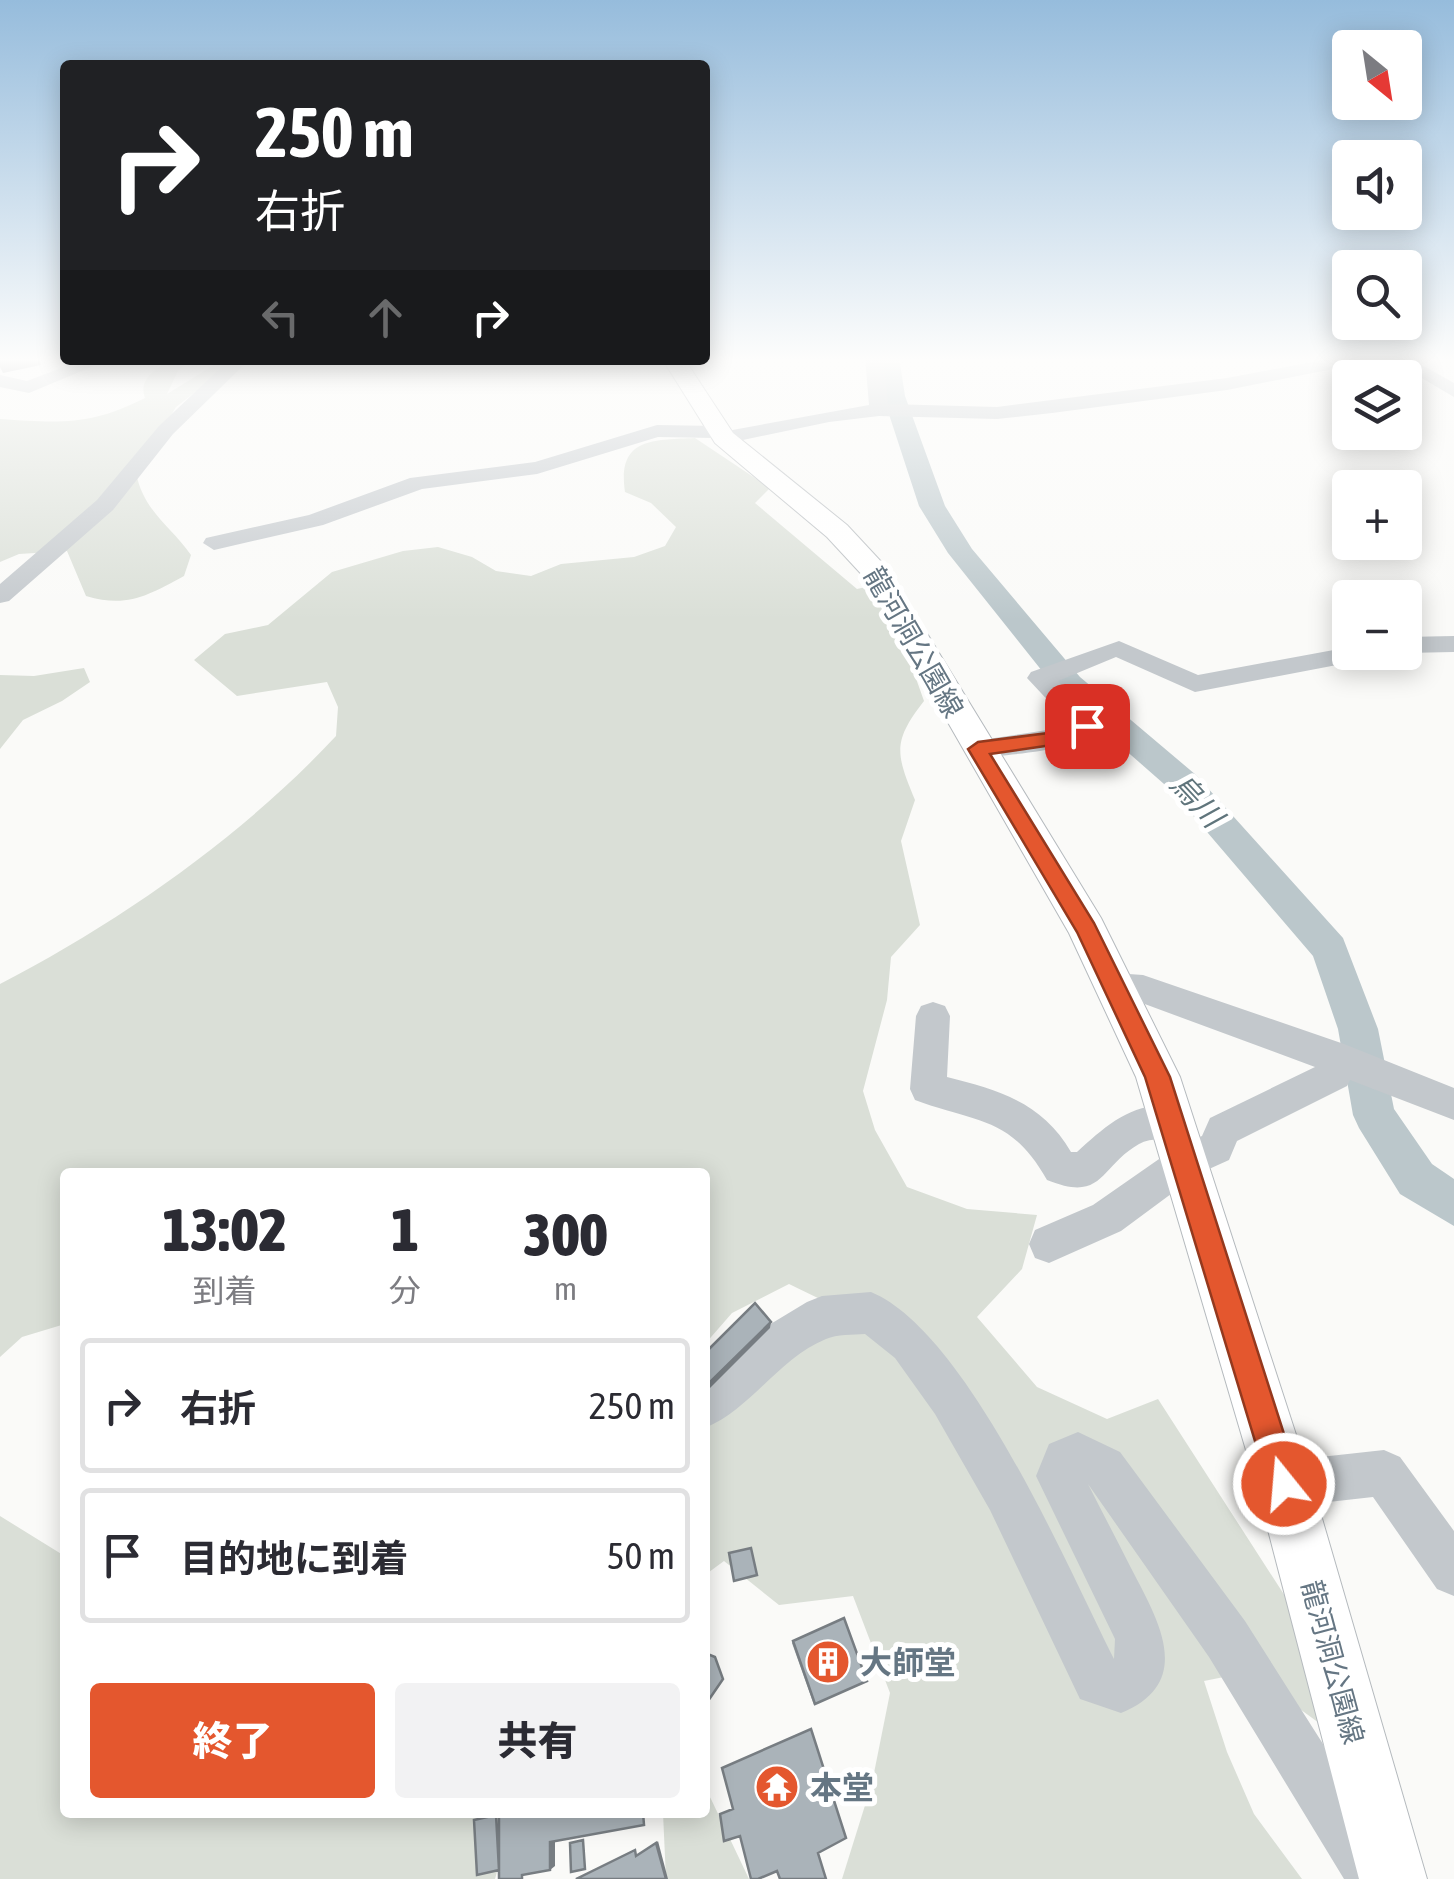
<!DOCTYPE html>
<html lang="ja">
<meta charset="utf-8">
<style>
body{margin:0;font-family:"Asap Condensed","Noto Sans JP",sans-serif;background:#f2f2f3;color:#2b2b33;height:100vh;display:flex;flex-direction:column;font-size:38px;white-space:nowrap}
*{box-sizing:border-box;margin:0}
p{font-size:32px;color:#7c7c81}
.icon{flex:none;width:55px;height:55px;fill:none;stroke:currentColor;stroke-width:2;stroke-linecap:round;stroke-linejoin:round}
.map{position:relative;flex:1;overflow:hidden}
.drawer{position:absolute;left:60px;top:1168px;width:650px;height:650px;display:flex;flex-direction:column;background:#fff;border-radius:10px;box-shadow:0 5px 25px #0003}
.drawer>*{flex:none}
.guide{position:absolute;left:60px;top:60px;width:650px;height:305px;border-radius:10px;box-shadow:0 5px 25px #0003;background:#202124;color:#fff;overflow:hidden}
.needle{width:65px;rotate:150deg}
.buttons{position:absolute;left:1332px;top:30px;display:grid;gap:20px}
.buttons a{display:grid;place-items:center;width:90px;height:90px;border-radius:10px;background:#fff;box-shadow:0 5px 25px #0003;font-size:50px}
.pin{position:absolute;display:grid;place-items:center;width:85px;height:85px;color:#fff;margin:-42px;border-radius:20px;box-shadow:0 5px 15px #0006}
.me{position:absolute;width:110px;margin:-55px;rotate:343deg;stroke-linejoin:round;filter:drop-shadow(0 0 8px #0008)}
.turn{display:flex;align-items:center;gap:35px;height:210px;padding:0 30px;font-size:45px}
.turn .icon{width:130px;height:130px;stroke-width:2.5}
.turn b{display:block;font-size:70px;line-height:85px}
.lanes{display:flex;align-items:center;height:95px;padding:0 30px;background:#0003;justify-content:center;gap:50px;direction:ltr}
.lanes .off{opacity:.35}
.eta{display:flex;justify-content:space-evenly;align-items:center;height:170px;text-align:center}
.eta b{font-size:60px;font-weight:800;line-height:70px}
.primary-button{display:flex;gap:20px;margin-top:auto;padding:20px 30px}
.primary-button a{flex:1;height:115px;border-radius:10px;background:#e4572e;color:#fff;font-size:40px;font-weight:800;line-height:115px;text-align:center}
.primary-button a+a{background:#f2f2f3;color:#2b2b33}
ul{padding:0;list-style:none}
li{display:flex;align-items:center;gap:30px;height:135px;margin:0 20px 15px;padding:0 10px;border:5px solid #e1e1e2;border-radius:10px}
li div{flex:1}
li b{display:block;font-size:38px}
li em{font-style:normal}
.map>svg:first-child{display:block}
.green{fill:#dadfd7}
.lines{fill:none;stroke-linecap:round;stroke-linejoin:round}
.river{fill:#bbc7cb;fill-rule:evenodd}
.major-casing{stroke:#b5babe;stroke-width:2}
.minor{fill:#c3c8cc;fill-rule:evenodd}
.major{fill:#fff;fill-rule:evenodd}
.wall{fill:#929a9f}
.shaded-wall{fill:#777d82}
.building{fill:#aab3b9;stroke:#777d82;stroke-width:2.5}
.route{fill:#e4572e;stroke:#94391e;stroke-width:2.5}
.labels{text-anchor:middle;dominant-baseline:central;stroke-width:10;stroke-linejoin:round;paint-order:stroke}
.street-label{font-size:28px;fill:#657683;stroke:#fff}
.water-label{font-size:30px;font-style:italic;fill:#60757c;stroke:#fff}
.near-poi-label{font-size:32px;font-weight:bold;fill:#657683;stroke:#fff;text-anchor:start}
</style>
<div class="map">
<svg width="1454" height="1879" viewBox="0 0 1454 1879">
<rect width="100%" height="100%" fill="#fafaf8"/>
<path class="green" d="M168,360h23l-13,11 -11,23 55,-34h15l-61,47 -40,66c8,39 34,52 55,82l-7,21c-37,20 -57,32 -98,20l-19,-45 -48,3 -19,8v-143c60,4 90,7 145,-21 -7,-19 10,-27 23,-38z
M695,438l75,50 -15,15 102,86 18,-4 17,26 32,90c-32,41 -28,53 -9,99l-14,41 19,84 -29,32 -4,43 -24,91 12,39 32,57 60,22 70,6 -15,54 -45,48 60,70 70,32 51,-20 154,239 40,109 -103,-75 -45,9 23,71 27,62 48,65h-460l30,-96 18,-90 -37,-97 -74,9 -55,-44 -19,14v-149l119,-125 -35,-17 -57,29 -27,31v-172h-640v152l-43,13 -22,20v-373c121,-63 243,-148 336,-248l2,-29 -11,-25 -90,14 -43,-36 31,-26 43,-9 64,-53 71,-21 35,-4 34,10 24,14 35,5 30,-12 73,-7 31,-11 11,-19 -25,-24 -26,-11c-8,-54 27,-52 70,-54z
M84,668l6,14 -28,19 -39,19 -23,29v-74l34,1z
M0,1516l63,39 2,-3v260l448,1 -18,66h-495z
M705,1789l6,10 38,80h-83l-3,-66 42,-1z"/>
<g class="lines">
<path class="river" d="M879,357h20l6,39 40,110 27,43 108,128 116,98 147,163 35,91 16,80 38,55 22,15v47l-54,-32 -41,-66 -6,-13 -15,-86 -25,-73 -141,-165 -114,-100 -110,-138 -29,-47 -36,-110z"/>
<defs>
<path id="major" d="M663,360h22l48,73 114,92 40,43 214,350 79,159 132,407 115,395h-68l-103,-395 -120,-407 -67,-144 -204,-355 -38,-41 -112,-94z"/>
</defs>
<use href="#major" class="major-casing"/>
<path class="minor" d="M865,357h18l5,47 109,3 230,-29 112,-21h38l-9,5 -141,28 -175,23 -55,6 -118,-3 -50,6 -105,22 -10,-6 -56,-1 -121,37 -115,15 -99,36 -109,25 -11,-7 3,-5 103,-23 101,-37 125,-16 122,-37 61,1 9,5 142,-26z
M1386,357h22l46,26v14z
M82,360h26l-79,33 -29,-6v-12l27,6z
M229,360h20l-76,74 -60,76 -104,91 -9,2v-19l97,-84 62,-74z
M1454,636v16l-49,1 -1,-1 1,-15z
M1119,641l79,34 152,-28v5h25l-12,8 -168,32 -79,-35 -58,24 39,39 4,6c-18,26 -92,28 -123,32l-10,-2 -4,-7 4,-7 86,-13 15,-6 -42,-45 4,-6z
M1114,973l29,2 201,69 110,44v32l-104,-40 -3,6 -110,55 -8,19 -31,14 -77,57 -72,32 -14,-5 -6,-14 6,-14 58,-25 79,-55 30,-14 8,-18 105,-51 -173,-64 -40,-6 -5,-10 5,-10z
M933,1002l12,4 5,10 -3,61c52,13 96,26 124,75h6c31,-28 63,-58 108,-41l6,12 -6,12c-14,5 -34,2 -46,9 -40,23 -35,59 -92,36 -36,-64 -70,-57 -132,-80l-5,-11 6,-73 5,-10z
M871,1292c96,40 195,272 243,367l1,-20 -79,-163 13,-32 29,-12 42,20 125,169 151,238 8,20h-60l-135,-222 -121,-173c14,28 29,56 43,84 27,52 65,114 -10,145l-41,-14 -90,-189 -55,-96 -40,-56 -30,-24c-12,1 -28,0 -39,5 -47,19 -75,70 -121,89v-51l59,-49 43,-26 15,-6z
M1384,1450l16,7 54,74v65l-17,-7 -64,-92 -89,10 -16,-7 -7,-16 7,-16 16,-7z"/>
<use href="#major" class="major"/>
</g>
<path class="wall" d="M793,1641l74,40 -53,24 -22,-62z"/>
<path class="shaded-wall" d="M32,357h6l3,8 -38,8 -3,-6v-4z
M771,1322l-1,6 -65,65v-6z
M555,1839v27l-5,4v-28z
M658,1841l10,38h-2l-10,-36z"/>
<path class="building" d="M0,357h32l-32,6z
M755,1303l16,19 -66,65v-41l4,3z
M751,1548l6,27 -23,6 -5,-28z
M844,1618l23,63 -52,23 -22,-63z
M705,1653l10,4 8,22 -15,22 -3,-1z
M811,1729l35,109 -28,15 8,26h-46l-3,-8 -19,8h-7l-11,-43 -16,5 -4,-27 13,-5 -11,-41z
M499,1812h144l1,13 -94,17v28l-28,5v4h-23z
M496,1815l3,55 -22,5 -3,-55z
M583,1840l2,29 -14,3 -1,-29z
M656,1843l10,36h-90l59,-29 1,6z"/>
<linearGradient id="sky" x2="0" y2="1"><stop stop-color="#96bcdc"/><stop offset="0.58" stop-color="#fdfdfc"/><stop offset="1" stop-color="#fdfdfc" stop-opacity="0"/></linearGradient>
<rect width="1454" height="620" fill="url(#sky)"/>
<path class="route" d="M1087,720l7,2v9l-35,13 -69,10 104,169 76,154 130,407 -5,11 -11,5 -11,-5 -5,-11 -123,-407 -68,-145 -109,-183 10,-7 78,-10z"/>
<defs>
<symbol id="building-disc" viewBox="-11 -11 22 22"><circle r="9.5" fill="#e4572e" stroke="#fff"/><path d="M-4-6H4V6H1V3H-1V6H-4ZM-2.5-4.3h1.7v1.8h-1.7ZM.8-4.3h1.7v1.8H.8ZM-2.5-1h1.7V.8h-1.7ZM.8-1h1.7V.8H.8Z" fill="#fff"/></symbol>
<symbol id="temple-disc" viewBox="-11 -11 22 22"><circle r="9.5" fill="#e4572e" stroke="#fff"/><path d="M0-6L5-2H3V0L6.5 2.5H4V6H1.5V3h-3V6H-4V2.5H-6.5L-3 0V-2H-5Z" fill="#fff"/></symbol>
</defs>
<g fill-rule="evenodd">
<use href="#building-disc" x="803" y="1637" width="50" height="50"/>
<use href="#temple-disc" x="752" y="1762" width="50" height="50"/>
</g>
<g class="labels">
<g class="street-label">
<text transform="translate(914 642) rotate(60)">龍河洞公園線</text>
<text transform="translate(1333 1662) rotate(75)">龍河洞公園線</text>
</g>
<g class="water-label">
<text transform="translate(1197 800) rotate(47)">烏川</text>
</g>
<g class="near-poi-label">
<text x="860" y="1662">大師堂</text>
<text x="810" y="1787">本堂</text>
</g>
</g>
</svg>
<div class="buttons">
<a><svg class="needle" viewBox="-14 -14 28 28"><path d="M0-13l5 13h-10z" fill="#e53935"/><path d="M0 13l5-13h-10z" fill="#7c7c81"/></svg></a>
<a><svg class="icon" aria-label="sound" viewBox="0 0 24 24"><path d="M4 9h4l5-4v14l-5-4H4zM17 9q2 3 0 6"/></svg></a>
<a><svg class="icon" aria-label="search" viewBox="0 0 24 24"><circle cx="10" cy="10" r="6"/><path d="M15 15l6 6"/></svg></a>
<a><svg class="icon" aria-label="layers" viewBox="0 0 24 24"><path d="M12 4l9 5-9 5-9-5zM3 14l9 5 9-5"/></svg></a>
<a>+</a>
<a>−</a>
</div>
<div class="pin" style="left:1087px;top:726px;background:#d93025"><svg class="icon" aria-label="arrive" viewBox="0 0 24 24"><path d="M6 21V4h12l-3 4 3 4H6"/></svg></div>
<svg class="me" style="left:1284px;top:1484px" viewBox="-20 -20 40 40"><circle r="17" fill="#e4572e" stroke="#fff" stroke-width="3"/><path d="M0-11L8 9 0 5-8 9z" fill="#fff"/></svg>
<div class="guide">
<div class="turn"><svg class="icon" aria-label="right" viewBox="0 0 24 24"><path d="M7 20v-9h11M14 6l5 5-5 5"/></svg><div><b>250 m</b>右折</div></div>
<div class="lanes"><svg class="icon off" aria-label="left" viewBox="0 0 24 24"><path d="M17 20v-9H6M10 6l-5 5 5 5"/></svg><svg class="icon off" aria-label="ahead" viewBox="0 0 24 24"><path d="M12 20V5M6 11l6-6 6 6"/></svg><svg class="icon" aria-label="right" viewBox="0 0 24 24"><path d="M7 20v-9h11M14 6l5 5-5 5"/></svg></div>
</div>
<section class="drawer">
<div class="eta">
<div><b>13:02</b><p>到着</p></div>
<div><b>1</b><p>分</p></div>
<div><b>300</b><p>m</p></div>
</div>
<ul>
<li><svg class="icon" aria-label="right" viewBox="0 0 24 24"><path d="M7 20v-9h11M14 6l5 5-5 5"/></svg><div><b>右折</b></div><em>250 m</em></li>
<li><svg class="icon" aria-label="arrive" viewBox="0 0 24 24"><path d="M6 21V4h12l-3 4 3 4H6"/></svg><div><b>目的地に到着</b></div><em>50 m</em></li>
</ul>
<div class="primary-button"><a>終了</a><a>共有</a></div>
</section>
</div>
